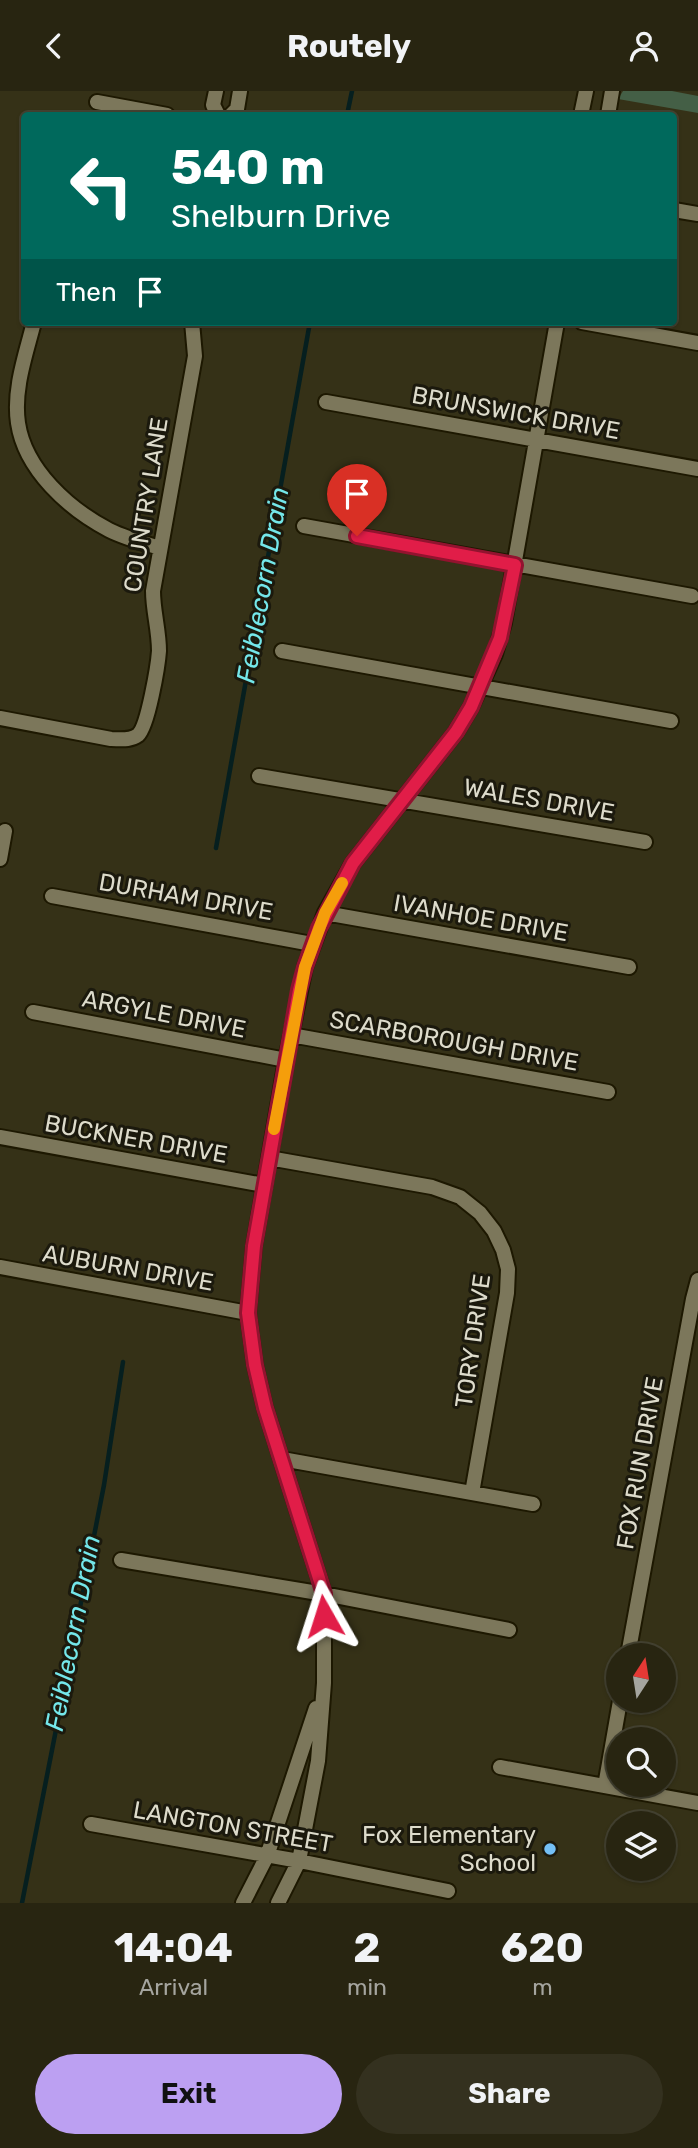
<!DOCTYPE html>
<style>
body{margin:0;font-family:Rubik,sans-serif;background:#34311f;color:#f1f3f6;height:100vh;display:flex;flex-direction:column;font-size:26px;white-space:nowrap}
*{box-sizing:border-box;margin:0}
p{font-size:23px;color:#a5a59f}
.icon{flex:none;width:38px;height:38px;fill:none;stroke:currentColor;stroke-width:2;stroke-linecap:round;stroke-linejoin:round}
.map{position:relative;height:1812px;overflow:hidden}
.panel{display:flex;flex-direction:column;background:#282511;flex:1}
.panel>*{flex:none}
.guide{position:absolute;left:21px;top:21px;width:656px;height:214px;border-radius:7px;box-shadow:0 2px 5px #0004,0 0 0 2px #444231;background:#00695c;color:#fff;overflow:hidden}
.needle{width:46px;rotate:12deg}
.tools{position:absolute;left:606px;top:1552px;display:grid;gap:14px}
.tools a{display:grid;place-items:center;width:70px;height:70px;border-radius:50%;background:#282511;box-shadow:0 2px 5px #0004,0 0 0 2px #444231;font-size:35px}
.pin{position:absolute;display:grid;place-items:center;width:60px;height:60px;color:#fff;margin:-72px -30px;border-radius:50% 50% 50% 0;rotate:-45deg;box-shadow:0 0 7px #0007}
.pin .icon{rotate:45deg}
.me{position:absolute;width:77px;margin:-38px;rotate:354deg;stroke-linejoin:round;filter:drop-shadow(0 0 5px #0008)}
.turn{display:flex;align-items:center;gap:24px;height:147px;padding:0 35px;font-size:32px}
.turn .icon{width:91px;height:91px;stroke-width:2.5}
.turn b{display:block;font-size:49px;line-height:60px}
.then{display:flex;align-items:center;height:66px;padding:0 35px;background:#0003;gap:14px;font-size:26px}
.eta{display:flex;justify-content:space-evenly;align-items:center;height:119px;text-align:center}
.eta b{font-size:42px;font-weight:700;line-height:49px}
.action{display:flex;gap:14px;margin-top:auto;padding:14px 35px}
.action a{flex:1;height:80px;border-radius:42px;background:#bca0f2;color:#111;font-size:28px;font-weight:700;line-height:80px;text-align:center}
.action a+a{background:#34311f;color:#f1f3f6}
header{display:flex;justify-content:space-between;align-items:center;height:91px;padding:0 35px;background:#282511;font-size:32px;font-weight:700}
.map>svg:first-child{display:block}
.grass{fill:#445f46}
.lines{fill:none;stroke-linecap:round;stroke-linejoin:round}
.stream{stroke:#061f1f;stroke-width:4.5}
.minor-casing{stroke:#1d1801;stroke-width:18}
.minor{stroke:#7c775b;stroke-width:14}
.route-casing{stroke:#92132f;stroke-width:18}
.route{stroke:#e11d48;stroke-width:12}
.slow{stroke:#f59e0b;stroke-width:12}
.poi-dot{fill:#74c0f6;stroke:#1b190d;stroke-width:2.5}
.labels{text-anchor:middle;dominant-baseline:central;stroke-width:6;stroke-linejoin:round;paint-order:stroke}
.street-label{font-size:24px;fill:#dddbcb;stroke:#1b190d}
.poi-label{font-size:24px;fill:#dddbcb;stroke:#1b190d;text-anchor:end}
.water-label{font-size:26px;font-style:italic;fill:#74e7ea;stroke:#1b190d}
</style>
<header><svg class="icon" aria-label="back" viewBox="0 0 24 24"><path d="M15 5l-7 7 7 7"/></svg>Routely<svg class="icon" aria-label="person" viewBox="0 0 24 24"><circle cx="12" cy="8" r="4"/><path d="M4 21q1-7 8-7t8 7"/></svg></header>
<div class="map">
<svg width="698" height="1812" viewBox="0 0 698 1812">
<rect width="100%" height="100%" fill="#353117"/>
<path class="grass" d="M623,0h49l26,5v17l-80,-14z"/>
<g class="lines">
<path class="stream" d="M347,24l5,-24
M216,757l94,-526
M22,1812l82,-418 19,-123"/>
<defs>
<path id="minor" d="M216,0l-3,14 5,10
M97,11l70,13
M231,24l6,-6 3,-18
M581,24l5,-24
M608,24l4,-24
M674,119l24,4
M34,231c-8,32 -21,67 -16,101 7,47 51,86 91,107 16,8 34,13 51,18
M582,231l116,21
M326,311l372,67
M304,435l388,70
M282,560l389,70
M0,627l111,21c9,0 19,2 27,-4 10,-9 20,-70 21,-84 0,-21 -6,-40 -6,-60l42,-235 -3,-34
M259,685l386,66
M0,768l5,-28
M52,805l260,48
M325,822l304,54
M33,921l253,48
M291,944l317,57
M0,1046l264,48
M269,1067l163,29 28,10 20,16 14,18 9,19 5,19 -1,24 -35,200
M0,1176l248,46
M282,1368l251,45
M121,1469l203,34 185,36
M628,1564l65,-356 5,-19
M500,1676l198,36
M605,1695l15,-85
M91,1733l208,37 149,30
M243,1812l24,-47 49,-148
M278,1812l21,-42 19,-100 6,-78v-89l-59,-186 -10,-43 -7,-52 6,-67 32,-186 19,-93 20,-54 28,-50 103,-131 15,-25 24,-53 9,-31 53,-301"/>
</defs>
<use href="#minor" class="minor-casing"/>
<use href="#minor" class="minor"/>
</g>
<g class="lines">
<defs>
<path id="route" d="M324,1525v-22l-59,-186 -10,-43 -7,-52 6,-67 45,-256 6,-23 14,-39 34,-65 103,-131 15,-25 29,-69 15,-73 -158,-29"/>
</defs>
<use href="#route" class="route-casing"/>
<use href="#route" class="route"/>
<path class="slow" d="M274,1038l31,-162 20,-54 17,-30"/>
</g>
<circle class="poi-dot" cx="550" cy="1758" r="7"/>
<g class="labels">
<g class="street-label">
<text transform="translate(516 322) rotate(10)">BRUNSWICK DRIVE</text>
<text transform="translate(146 414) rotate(-81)">COUNTRY LANE</text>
<text transform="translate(539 709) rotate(10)">WALES DRIVE</text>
<text transform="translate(186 806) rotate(10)">DURHAM DRIVE</text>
<text transform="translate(481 827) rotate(10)">IVANHOE DRIVE</text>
<text transform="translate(164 923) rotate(11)">ARGYLE DRIVE</text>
<text transform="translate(454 950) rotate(10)">SCARBOROUGH DRIVE</text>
<text transform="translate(136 1048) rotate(10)">BUCKNER DRIVE</text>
<text transform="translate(128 1177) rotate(10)">AUBURN DRIVE</text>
<text transform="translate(473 1250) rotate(-82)">TORY DRIVE</text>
<text transform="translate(640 1372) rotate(-80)">FOX RUN DRIVE</text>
<text transform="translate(233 1736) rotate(10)">LANGTON STREET</text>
</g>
<g class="poi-label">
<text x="536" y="1744">Fox Elementary<tspan x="536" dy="28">School</tspan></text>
</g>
<g class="water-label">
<text transform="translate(263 494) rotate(-80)">Feiblecorn Drain</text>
<text transform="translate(73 1542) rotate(-79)">Feiblecorn Drain</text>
</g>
</g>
</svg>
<div class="tools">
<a><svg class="needle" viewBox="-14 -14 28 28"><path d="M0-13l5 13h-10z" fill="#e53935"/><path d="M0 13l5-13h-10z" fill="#a5a59f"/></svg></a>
<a><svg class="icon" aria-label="search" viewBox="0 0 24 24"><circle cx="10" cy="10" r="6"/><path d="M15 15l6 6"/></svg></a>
<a><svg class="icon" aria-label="layers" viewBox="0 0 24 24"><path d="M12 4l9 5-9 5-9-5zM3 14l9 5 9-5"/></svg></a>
</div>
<div class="pin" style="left:357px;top:445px;background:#d93025"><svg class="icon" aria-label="arrive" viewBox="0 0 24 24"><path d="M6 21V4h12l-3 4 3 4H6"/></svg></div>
<svg class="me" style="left:324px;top:1525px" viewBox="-20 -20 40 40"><path d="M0-17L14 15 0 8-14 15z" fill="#e11d48" stroke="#fff" stroke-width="4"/></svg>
<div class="guide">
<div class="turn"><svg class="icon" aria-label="left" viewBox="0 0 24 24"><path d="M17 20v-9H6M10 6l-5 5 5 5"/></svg><div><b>540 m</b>Shelburn Drive</div></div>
<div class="then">Then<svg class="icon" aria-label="arrive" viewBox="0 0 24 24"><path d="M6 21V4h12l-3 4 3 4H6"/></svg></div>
</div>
</div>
<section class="panel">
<div class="eta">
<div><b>14:04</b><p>Arrival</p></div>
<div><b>2</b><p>min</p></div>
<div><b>620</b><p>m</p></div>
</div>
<div class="action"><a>Exit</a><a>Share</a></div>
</section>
